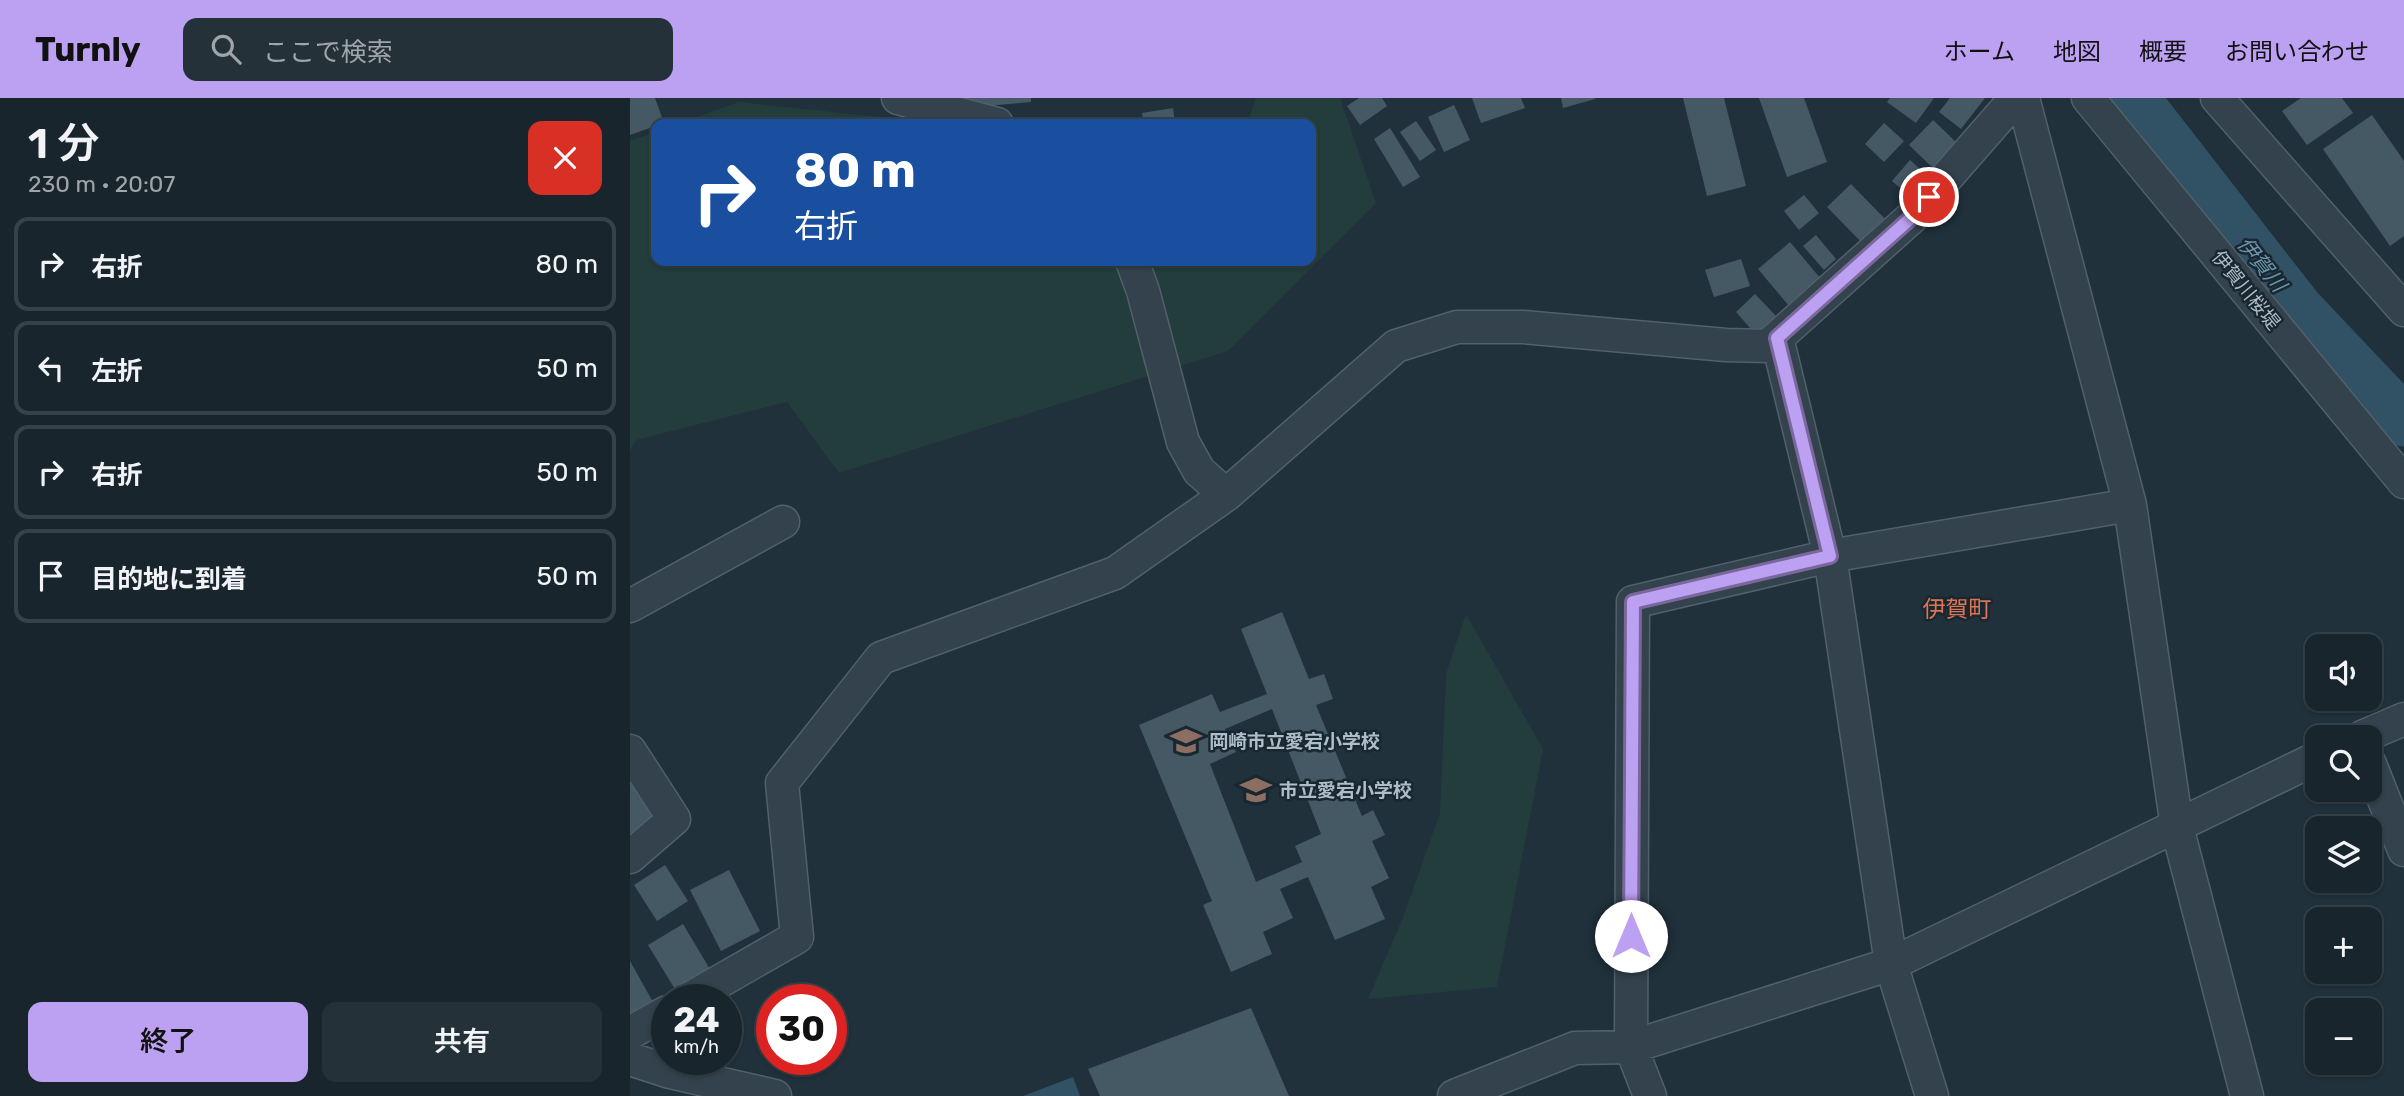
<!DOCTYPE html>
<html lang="ja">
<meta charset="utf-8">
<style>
body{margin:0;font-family:Rubik,"Noto Sans JP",sans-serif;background:#253139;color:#f1f3f6;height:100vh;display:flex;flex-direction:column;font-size:26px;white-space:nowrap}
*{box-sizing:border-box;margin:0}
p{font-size:23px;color:#9fa5aa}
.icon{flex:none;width:38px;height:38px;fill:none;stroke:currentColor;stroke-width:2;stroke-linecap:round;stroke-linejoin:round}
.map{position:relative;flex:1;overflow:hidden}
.details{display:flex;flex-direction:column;background:#18252d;width:630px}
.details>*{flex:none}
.top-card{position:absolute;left:21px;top:21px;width:665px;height:147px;border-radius:14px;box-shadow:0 2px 5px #0004,0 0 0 2px #364249;background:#1a4fa0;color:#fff;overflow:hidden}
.fabs{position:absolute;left:1675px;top:536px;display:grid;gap:14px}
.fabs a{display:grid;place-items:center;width:77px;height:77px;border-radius:14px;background:#18252d;box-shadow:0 2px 5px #0004,0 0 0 2px #364249;font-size:35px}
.speed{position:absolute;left:21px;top:886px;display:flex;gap:14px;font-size:35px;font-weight:700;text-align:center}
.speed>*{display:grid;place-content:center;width:91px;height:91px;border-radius:50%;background:#18252d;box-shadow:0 2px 5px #0004,0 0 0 2px #364249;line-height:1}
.speed small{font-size:18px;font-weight:400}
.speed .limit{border:10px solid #d22;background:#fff;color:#111}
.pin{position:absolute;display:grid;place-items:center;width:60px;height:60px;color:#fff;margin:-30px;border:4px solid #fff;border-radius:50%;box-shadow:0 2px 7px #0007}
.me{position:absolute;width:77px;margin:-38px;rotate:0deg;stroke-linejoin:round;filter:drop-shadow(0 0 5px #0008)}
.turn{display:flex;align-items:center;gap:24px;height:147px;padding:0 28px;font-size:32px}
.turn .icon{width:91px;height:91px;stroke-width:2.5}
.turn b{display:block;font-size:49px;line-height:60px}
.round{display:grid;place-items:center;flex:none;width:74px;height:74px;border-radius:14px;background:#253139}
.head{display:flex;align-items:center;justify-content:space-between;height:119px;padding:0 28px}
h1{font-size:42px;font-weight:600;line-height:52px}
.cta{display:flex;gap:14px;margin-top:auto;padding:14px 28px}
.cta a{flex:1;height:80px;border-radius:14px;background:#bca0f2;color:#111;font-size:28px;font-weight:600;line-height:80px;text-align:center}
.cta a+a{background:#253139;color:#f1f3f6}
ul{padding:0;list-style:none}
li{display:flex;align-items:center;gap:21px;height:94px;margin:0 14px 10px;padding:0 14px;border:4px solid #364249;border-radius:14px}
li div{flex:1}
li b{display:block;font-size:26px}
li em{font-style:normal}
header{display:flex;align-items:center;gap:42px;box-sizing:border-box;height:98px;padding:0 35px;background:#bca0f2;color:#111}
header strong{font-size:33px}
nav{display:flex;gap:38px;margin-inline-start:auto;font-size:24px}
.search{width:490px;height:63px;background:#253139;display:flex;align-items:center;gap:18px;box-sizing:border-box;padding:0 24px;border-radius:14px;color:#9fa5aa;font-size:26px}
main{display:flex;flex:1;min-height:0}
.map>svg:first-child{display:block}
.green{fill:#223d3b}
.water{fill:#315165}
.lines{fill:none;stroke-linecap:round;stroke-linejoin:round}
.river{stroke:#315165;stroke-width:51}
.building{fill:#455965;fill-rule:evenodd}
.minor-casing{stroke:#516069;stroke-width:35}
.minor{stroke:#33424c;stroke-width:32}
.route-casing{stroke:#7a689d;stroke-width:18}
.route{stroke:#bca0f2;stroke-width:12}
.labels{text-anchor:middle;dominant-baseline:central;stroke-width:5;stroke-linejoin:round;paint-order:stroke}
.street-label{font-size:19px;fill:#aebdc8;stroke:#192730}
.poi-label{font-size:19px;font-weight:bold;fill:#aebdc8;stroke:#192730;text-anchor:start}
.water-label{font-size:21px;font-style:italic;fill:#6c96ae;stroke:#192730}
.quarter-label{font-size:23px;fill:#dd7554;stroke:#192730}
</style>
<header>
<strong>Turnly</strong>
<div class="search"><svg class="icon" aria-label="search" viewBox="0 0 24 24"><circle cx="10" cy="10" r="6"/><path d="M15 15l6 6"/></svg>ここで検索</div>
<nav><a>ホーム</a><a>地図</a><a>概要</a><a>お問い合わせ</a></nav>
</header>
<main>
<section class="details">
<div class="head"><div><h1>1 分</h1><p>230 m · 20:07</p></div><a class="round" style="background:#d93025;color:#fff"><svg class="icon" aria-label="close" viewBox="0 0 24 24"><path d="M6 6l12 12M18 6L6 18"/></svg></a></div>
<ul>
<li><svg class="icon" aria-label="right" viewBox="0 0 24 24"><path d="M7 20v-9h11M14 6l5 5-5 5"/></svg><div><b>右折</b></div><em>80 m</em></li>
<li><svg class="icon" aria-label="left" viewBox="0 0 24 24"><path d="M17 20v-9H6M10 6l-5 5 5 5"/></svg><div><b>左折</b></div><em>50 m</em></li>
<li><svg class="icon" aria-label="right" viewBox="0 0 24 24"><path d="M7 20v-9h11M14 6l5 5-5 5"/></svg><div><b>右折</b></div><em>50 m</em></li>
<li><svg class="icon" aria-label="arrive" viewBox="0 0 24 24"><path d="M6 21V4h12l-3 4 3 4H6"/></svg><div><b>目的地に到着</b></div><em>50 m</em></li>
</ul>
<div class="cta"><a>終了</a><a>共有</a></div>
</section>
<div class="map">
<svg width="1774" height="998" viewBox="0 0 1774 998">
<rect width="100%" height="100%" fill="#20313c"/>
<path class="green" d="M626,0h84l36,105 -148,148 -389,122 -52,-71 -151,38 -6,11v-310l26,-9v129h655v-137h-64z
M109,4l206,22h-267z
M836,516l77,135 -46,238 -129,12 36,-84 36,-102 6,-139z"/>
<path class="water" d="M443,979l7,19h-57z"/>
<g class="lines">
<path class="river" d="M1500,0l16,16 151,194 107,113"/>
</g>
<path class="building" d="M0,0h25l9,25 -34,12z
M332,0h69v4l-68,6z
M729,0h23l5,8 -27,19 -13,-19z
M842,0h49l4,10 -44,15z
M931,0h34v1l-32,9z
M1053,0h41l22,88 -39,10z
M1129,0h45l23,64 -40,15z
M1260,0h44l-18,25 -29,-21z
M1320,0h35l-24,31 -22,-17z
M1671,0h41l11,15 -46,32 -25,-34z
M824,7l16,35 -26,12 -16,-35z
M543,10l2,16h-31l-2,-11z
M1742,17l32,46v75l-14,10 -67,-97z
M1303,22l25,24 -24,25 -25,-24z
M786,23l20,29 -16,11 -20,-29z
M1254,25l20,18 -20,21 -19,-18z
M760,30l30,49 -17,10 -29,-48z
M1280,62l20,18 -19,20 -19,-17z
M1221,86l36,37 -23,24 -37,-38z
M1174,97l15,18 -20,17 -15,-19z
M1186,137l20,24 -12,11 -21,-24z
M1160,144l31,37 -32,27 -31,-37z
M1111,161l9,27 -36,11 -9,-27z
M1125,196l23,24 -20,19 -22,-25z
M652,514l27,67 15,-5 9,25 -17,6 46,111 11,-6 12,25 -13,6 17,37 -18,9 14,32 -50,21 -27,-63 -28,12 13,29 -30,14 9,22 -41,18 -28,-67 9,-4 -73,-176 73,-31 8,18 47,-18 -26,-65zM642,611l49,125 -26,12 7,16 -46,20 -46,-118 26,-12 -11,-23z
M0,671l27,51 -27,14z
M35,767l23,36 -31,20 -23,-36z
M99,772l31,61 -39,20 -31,-61z
M53,826l28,47 -35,20 -28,-46z
M0,863l24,43 -24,14z
M621,910l38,88h-189l-12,-27z"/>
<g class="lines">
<defs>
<path id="minor" d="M268,0l99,26
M1393,0l107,407 47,322 70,269
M1458,0l316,384
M1587,0l187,212
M502,163l11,30 40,151 16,29 27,24
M1147,240l53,218 61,408 41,132
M0,508l153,-84
M1732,639l42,-18
M0,653l44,68 -44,38
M1740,666l34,86
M59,901l108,-62 -15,-154 99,-125 234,-85 111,-78 170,-149 61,-19h66l203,18 42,1 144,-129 104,-119
M0,935l37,-21
M0,961l40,13 105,24
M824,998l121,-48 56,-1 260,-83 426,-206
M1020,998l-19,-49 2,-445 197,-46 300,-51"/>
</defs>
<use href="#minor" class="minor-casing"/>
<use href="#minor" class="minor"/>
</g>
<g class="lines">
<defs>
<path id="route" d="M1001,838l2,-334 197,-46 -53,-218 135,-121 17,-20"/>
</defs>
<use href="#route" class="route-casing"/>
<use href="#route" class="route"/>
</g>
<defs>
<symbol id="school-bare" viewBox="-9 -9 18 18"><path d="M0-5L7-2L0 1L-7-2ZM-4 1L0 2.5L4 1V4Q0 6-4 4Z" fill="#8d6e63" stroke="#192730" stroke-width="2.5" paint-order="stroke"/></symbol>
</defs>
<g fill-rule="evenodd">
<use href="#school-bare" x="534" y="621" width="44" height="44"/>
<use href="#school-bare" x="604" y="670" width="44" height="44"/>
</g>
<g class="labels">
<g class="street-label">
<text transform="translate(1616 192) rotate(51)">伊賀川桜堤</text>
</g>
<g class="poi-label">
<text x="579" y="643">岡崎市立愛宕小学校</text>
<text x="649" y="692">市立愛宕小学校</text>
</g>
<g class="water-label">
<text transform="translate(1632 166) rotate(51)">伊賀川</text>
</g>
<g class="quarter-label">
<text x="1327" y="511">伊賀町</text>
</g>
</g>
</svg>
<div class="fabs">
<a><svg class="icon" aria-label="sound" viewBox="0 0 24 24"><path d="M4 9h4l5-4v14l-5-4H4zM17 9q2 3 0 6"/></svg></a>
<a><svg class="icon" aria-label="search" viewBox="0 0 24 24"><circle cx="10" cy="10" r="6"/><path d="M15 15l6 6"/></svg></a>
<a><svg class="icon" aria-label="layers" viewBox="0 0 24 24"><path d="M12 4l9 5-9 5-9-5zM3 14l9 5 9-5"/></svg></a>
<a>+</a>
<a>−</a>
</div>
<div class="speed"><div>24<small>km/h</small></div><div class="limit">30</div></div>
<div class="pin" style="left:1299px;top:99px;background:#d93025"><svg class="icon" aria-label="arrive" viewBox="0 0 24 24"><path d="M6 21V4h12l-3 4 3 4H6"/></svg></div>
<svg class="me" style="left:1001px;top:838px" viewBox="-20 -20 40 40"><circle r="19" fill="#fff"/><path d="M0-13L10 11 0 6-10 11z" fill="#bca0f2"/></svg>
<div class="top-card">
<div class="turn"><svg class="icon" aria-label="right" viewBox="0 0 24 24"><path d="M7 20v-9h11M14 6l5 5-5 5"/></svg><div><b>80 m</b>右折</div></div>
</div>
</div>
</main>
